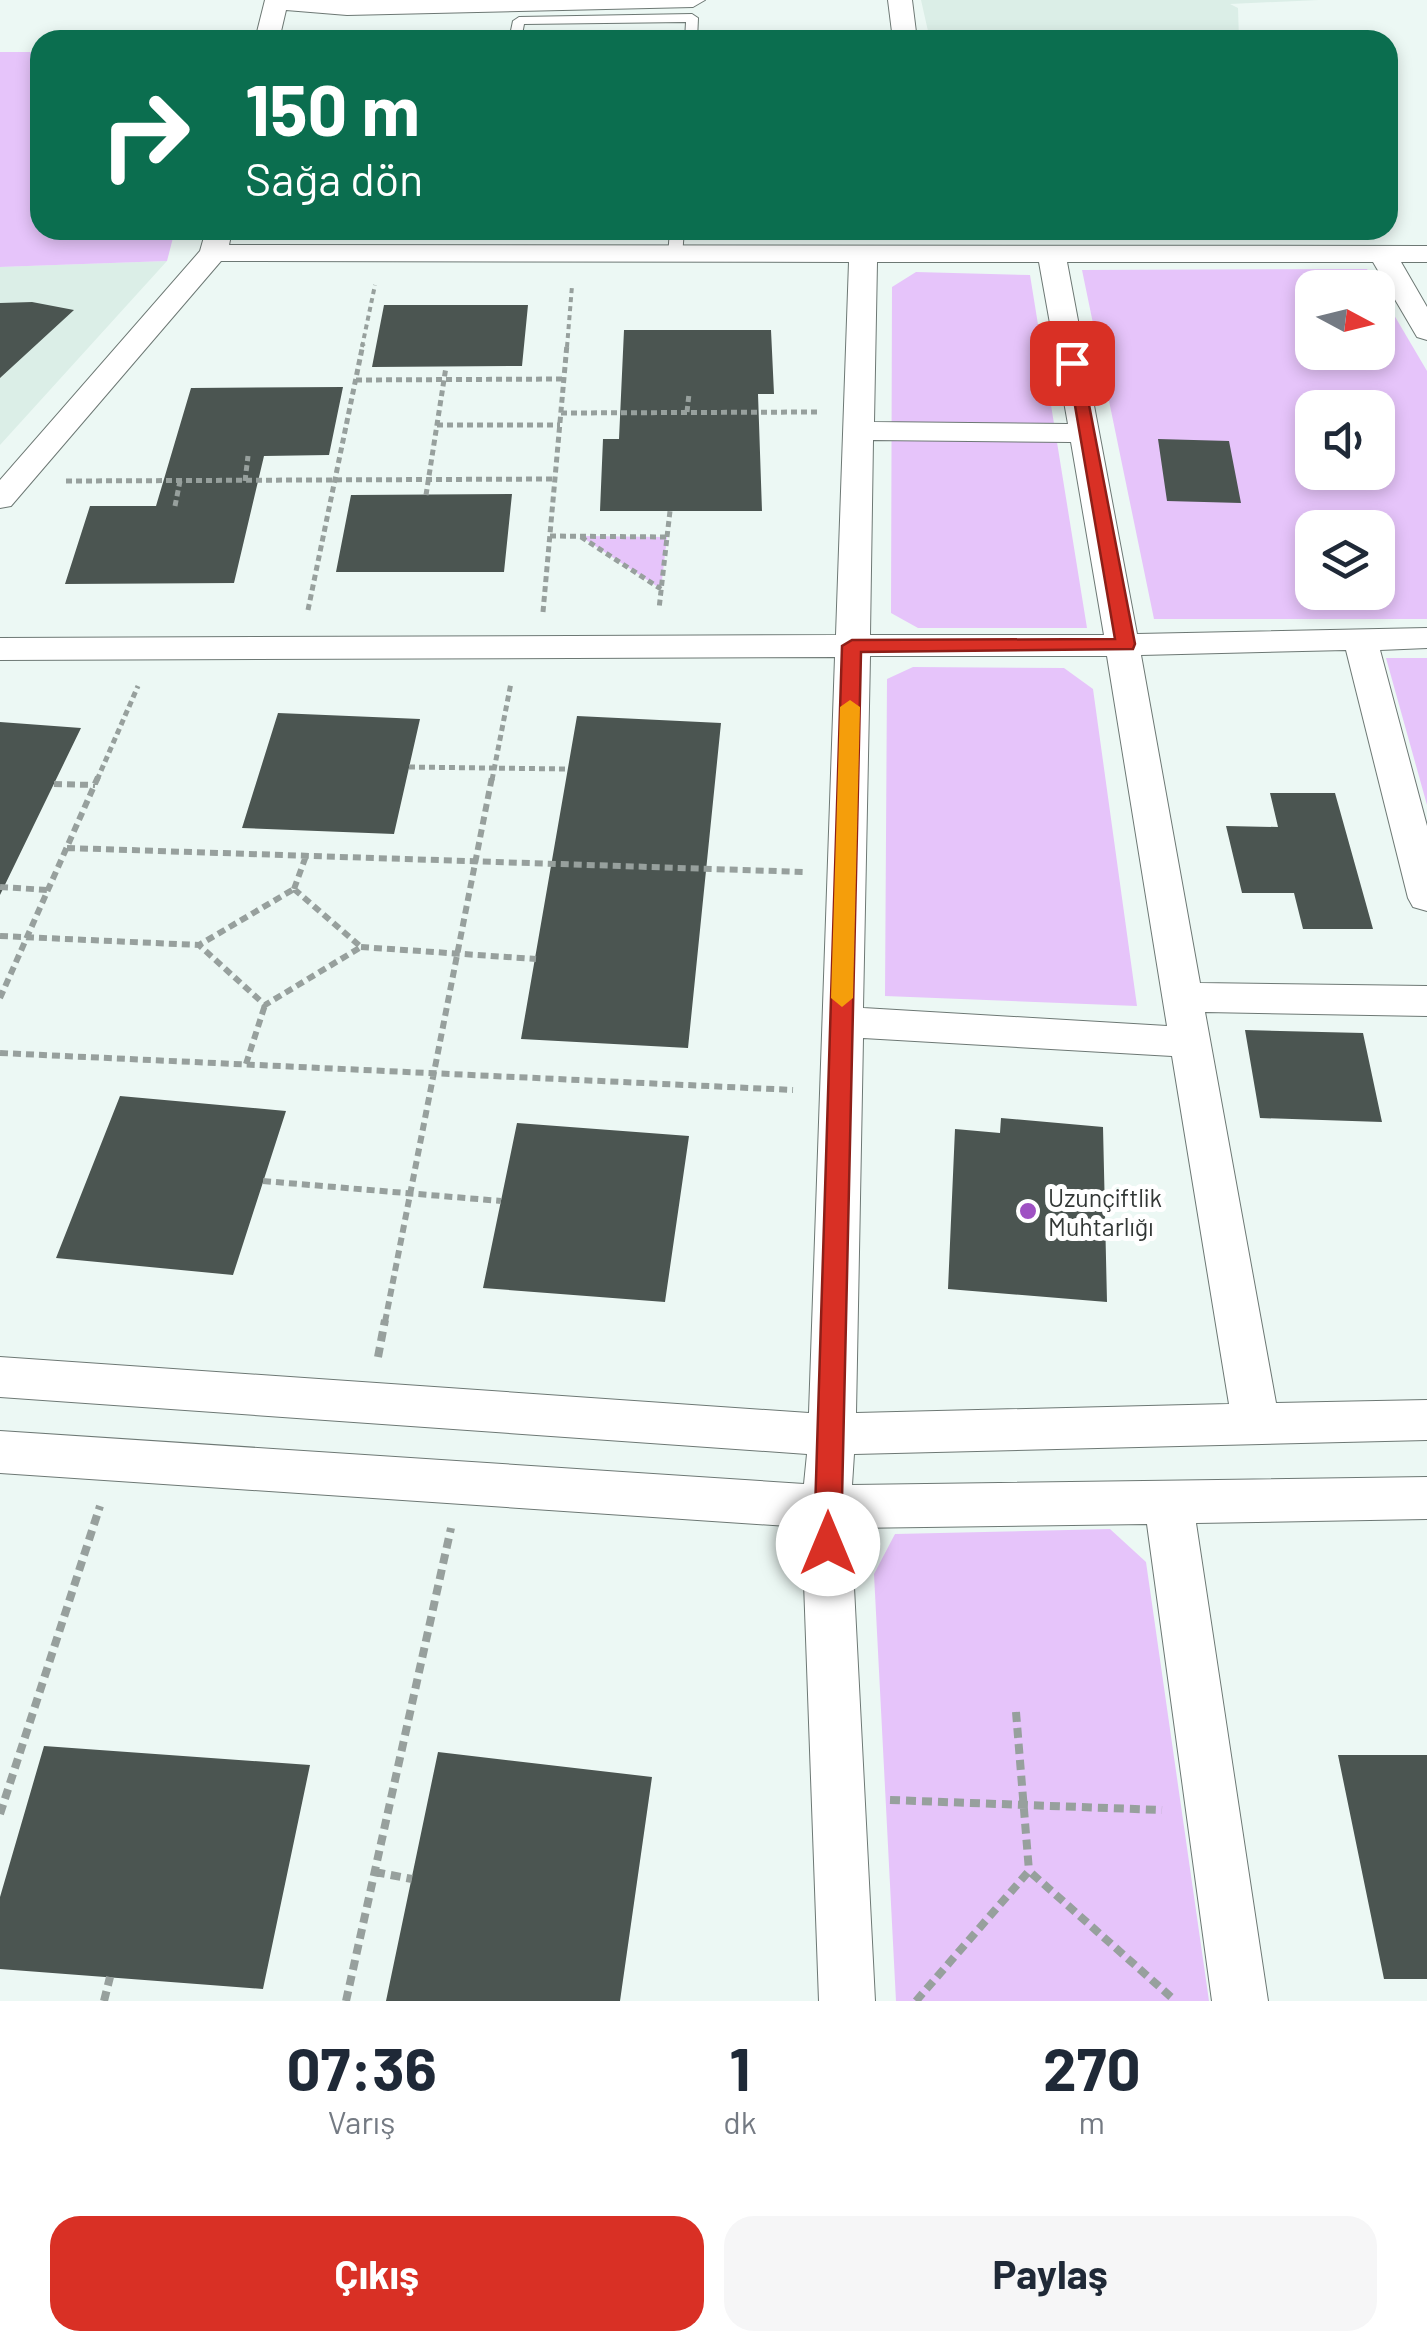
<!DOCTYPE html>
<html lang="tr">
<meta charset="utf-8">
<style>
body{margin:0;font-family:Barlow,sans-serif;background:#f6f6f7;color:#1f2937;height:100vh;display:flex;flex-direction:column;font-size:38px;white-space:nowrap}
*{box-sizing:border-box;margin:0}
p{font-size:32px;color:#747a83}
.icon{flex:none;width:55px;height:55px;fill:none;stroke:currentColor;stroke-width:2;stroke-linecap:round;stroke-linejoin:round}
.map{position:relative;height:2001px;overflow:hidden}
.details{display:flex;flex-direction:column;background:#fff;flex:1}
.details>*{flex:none}
.banner{position:absolute;left:30px;top:30px;width:1368px;height:210px;border-radius:30px;box-shadow:0 5px 15px #0003;background:#0b6e4f;color:#fff;overflow:hidden}
.needle{width:65px;rotate:97deg}
.buttons{position:absolute;left:1295px;top:270px;display:grid;gap:20px}
.buttons a{display:grid;place-items:center;width:100px;height:100px;border-radius:20px;background:#fff;box-shadow:0 5px 15px #0003;font-size:50px}
.pin{position:absolute;display:grid;place-items:center;width:85px;height:85px;color:#fff;margin:-42px;border-radius:20px;box-shadow:0 5px 15px #0006}
.me{position:absolute;width:110px;margin:-55px;rotate:0deg;stroke-linejoin:round;filter:drop-shadow(0 0 8px #0008)}
.turn{display:flex;align-items:center;gap:35px;height:210px;padding:0 50px;font-size:45px}
.turn .icon{width:130px;height:130px;stroke-width:2.5}
.turn b{display:block;font-size:70px;line-height:85px}
.eta{display:flex;justify-content:space-evenly;align-items:center;height:170px;text-align:center}
.eta b{font-size:60px;font-weight:700;line-height:70px}
.action{display:flex;gap:20px;margin-top:auto;padding:20px 50px}
.action a{flex:1;height:115px;border-radius:30px;background:#d93025;color:#fff;font-size:40px;font-weight:700;line-height:115px;text-align:center}
.action a+a{background:#f6f6f7;color:#1f2937}
.map>svg:first-child{display:block}
.built{fill:#dbeee7}
.green{fill:#e6c4fa;fill-rule:evenodd}
.building{fill:#4b5551}
.lines{fill:none;stroke-linecap:round;stroke-linejoin:round}
.lane-casing{stroke:#6d7874;stroke-width:2}
.street-casing{stroke:#6d7874;stroke-width:2}
.path-far3{stroke:#97a09d;stroke-width:4;stroke-dasharray:5 4;stroke-linecap:butt}
.path-far2{stroke:#97a09d;stroke-width:5;stroke-dasharray:6 4;stroke-linecap:butt}
.path-far1{stroke:#97a09d;stroke-width:6;stroke-dasharray:8 5;stroke-linecap:butt}
.path{stroke:#97a09d;stroke-width:8;stroke-dasharray:10 6;stroke-linecap:butt}
.lane{fill:#fff;fill-rule:evenodd}
.street{fill:#fff;fill-rule:evenodd}
.route{fill:#d93025;stroke:#8d1f18;stroke-width:2.5}
.slow{fill:#f59e0b}
.poi-dot{fill:#9f52c3;stroke:#fff;stroke-width:4}
.labels{text-anchor:middle;dominant-baseline:central;stroke-width:10;stroke-linejoin:round;paint-order:stroke}
.poi-label{font-size:25px;fill:#323735;stroke:#fff;text-anchor:start}
</style>
<div class="map">
<svg width="1427" height="2001" viewBox="0 0 1427 2001">
<rect width="100%" height="100%" fill="#ecf8f4"/>
<path class="built" d="M921,0h398l-89,4 8,4 1,32h-309z
M167,261l-167,184v-178z"/>
<path class="green" d="M0,52h40v178h135l-8,31 -167,6z
M1367,269l60,102v248h-273l-72,-349zM1312,288h66v64h-66zM1312,408h66v64h-66zM1312,528h66v64h-66z
M916,272l114,3 57,353h-169l-27,-15 1,-326z
M580,536l87,1 -6,52z
M1386,658h41v147z
M913,667l151,1 29,21 44,317 -252,-10 2,-317z
M1110,1529l36,33 63,439h-313l-22,-427 21,-40z"/>
<path class="building" d="M32,302l42,8 -74,68v-75z
M384,305h144l-6,61 -150,1z
M624,330h147l3,64h-16l4,117h-162l3,-72h16z
M343,387l-14,68 -65,1 -30,127 -169,1 25,-78h66l35,-118z
M1158,439l71,2 12,62 -74,-2z
M512,494l-8,78h-168l15,-77z
M278,713l142,6 -26,115 -152,-6z
M577,716l144,7 -33,325 -167,-9z
M0,722l81,6 -81,167z
M1270,793h65l38,136h-70l-9,-36h-52l-16,-67 52,1z
M1245,1030l118,3 19,89 -122,-4z
M120,1096l166,15 -53,164 -177,-17z
M1001,1118l102,9 4,175 -159,-13 7,-160 45,4z
M517,1123l172,13 -24,166 -182,-14z
M44,1746l266,19 -47,224 -263,-20v-72z
M438,1752l214,25 -32,224h-234z
M1338,1755h89v224h-43z"/>
<g class="lines">
<defs>
<path id="lane" d="M692,14l6,4 -1,22h-12l1,-18 -162,2 -3,16h-12l4,-19 6,-4z
M670,230h14l-2,26 -7,4 -7,-4z"/>
<path id="street" d="M265,0h440l-12,7 -346,8 -61,-5 -7,30h-24z
M888,0h24l5,40h-24z
M206,230h26l-3,15 1198,1v16h-26l26,45v33l-10,-3 -44,-75h-306l70,372 290,-6v20l-47,2 47,176v85l-14,-4 -5,-9 -62,-248 -205,5 59,328 227,3v30l-222,-4 71,391 151,-3v40l-573,14 -2,31 575,-8v42l-231,4 72,478h-56l-65,-477 -296,4 24,473h-56l-17,-474 -802,-54v-42l804,53 3,-30 -807,-57v-40l809,56 26,-756 -835,3v-22l836,-3 13,-373 -628,-1 -210,245 -11,2v-28l200,-229zM877,262h162l29,162 -194,-2zM873,440l198,2 33,193h-234zM870,656h237l60,370 -304,-18zM863,1038l309,18 57,348 -373,9z"/>
</defs>
<use href="#lane" class="lane-casing"/>
<use href="#street" class="street-casing"/>
<path class="path-far3" d="M362,347l13,-62
M567,347l5,-61"/>
<path class="path-far2" d="M356,380l208,-1
M687,412l2,-18
M561,413l256,-1
M437,425h123
M66,481l489,-2
M245,481l3,-25
M426,495l20,-128
M175,506l5,-25
M550,536l117,1 -8,72
M581,537l80,52
M667,537l3,-26
M308,610l55,-266
M543,612l24,-268
M409,767l158,2
M97,780l41,-94
M492,780l19,-97"/>
<path class="path-far1" d="M54,784l41,1
M67,848l737,24
M0,887l48,3
M294,889l12,-33
M294,889l67,58 -96,58 -66,-60z
M0,936l199,9
M361,947l175,12
M0,998l98,-221
M0,1053l793,37
M246,1064l19,-59
M263,1181l238,20
M385,1322l107,-545"/>
<path class="path" d="M378,1357l7,-37
M1016,1712l13,159
M890,1800l272,10
M0,1814l100,-308
M375,1872l37,7
M104,2001l6,-24
M346,2001l105,-473
M916,2001l113,-130 142,126 -3,4"/>
<use href="#lane" class="lane"/>
<use href="#street" class="street"/>
</g>
<path class="route" d="M1067,359l14,4 54,281 -2,5 -272,3 -20,892 -4,9 -9,3 -10,-3 -4,-9 28,-898 10,-6 263,-1z"/>
<path class="slow" d="M850,700l10,7 -7,291 -11,9 -11,-9 9,-291z"/>
<circle class="poi-dot" cx="1028" cy="1211" r="10"/>
<g class="labels">
<g class="poi-label">
<text x="1048" y="1197">Uzunçiftlik<tspan x="1048" dy="29">Muhtarlığı</tspan></text>
</g>
</g>
</svg>
<div class="buttons">
<a><svg class="needle" viewBox="-14 -14 28 28"><path d="M0-13l5 13h-10z" fill="#e53935"/><path d="M0 13l5-13h-10z" fill="#747a83"/></svg></a>
<a><svg class="icon" aria-label="sound" viewBox="0 0 24 24"><path d="M4 9h4l5-4v14l-5-4H4zM17 9q2 3 0 6"/></svg></a>
<a><svg class="icon" aria-label="layers" viewBox="0 0 24 24"><path d="M12 4l9 5-9 5-9-5zM3 14l9 5 9-5"/></svg></a>
</div>
<div class="pin" style="left:1072px;top:363px;background:#d93025"><svg class="icon" aria-label="arrive" viewBox="0 0 24 24"><path d="M6 21V4h12l-3 4 3 4H6"/></svg></div>
<svg class="me" style="left:828px;top:1544px" viewBox="-20 -20 40 40"><circle r="19" fill="#fff"/><path d="M0-13L10 11 0 6-10 11z" fill="#d93025"/></svg>
<div class="banner">
<div class="turn"><svg class="icon" aria-label="right" viewBox="0 0 24 24"><path d="M7 20v-9h11M14 6l5 5-5 5"/></svg><div><b>150 m</b>Sağa dön</div></div>
</div>
</div>
<section class="details">
<div class="eta">
<div><b>07:36</b><p>Varış</p></div>
<div><b>1</b><p>dk</p></div>
<div><b>270</b><p>m</p></div>
</div>
<div class="action"><a>Çıkış</a><a>Paylaş</a></div>
</section>
